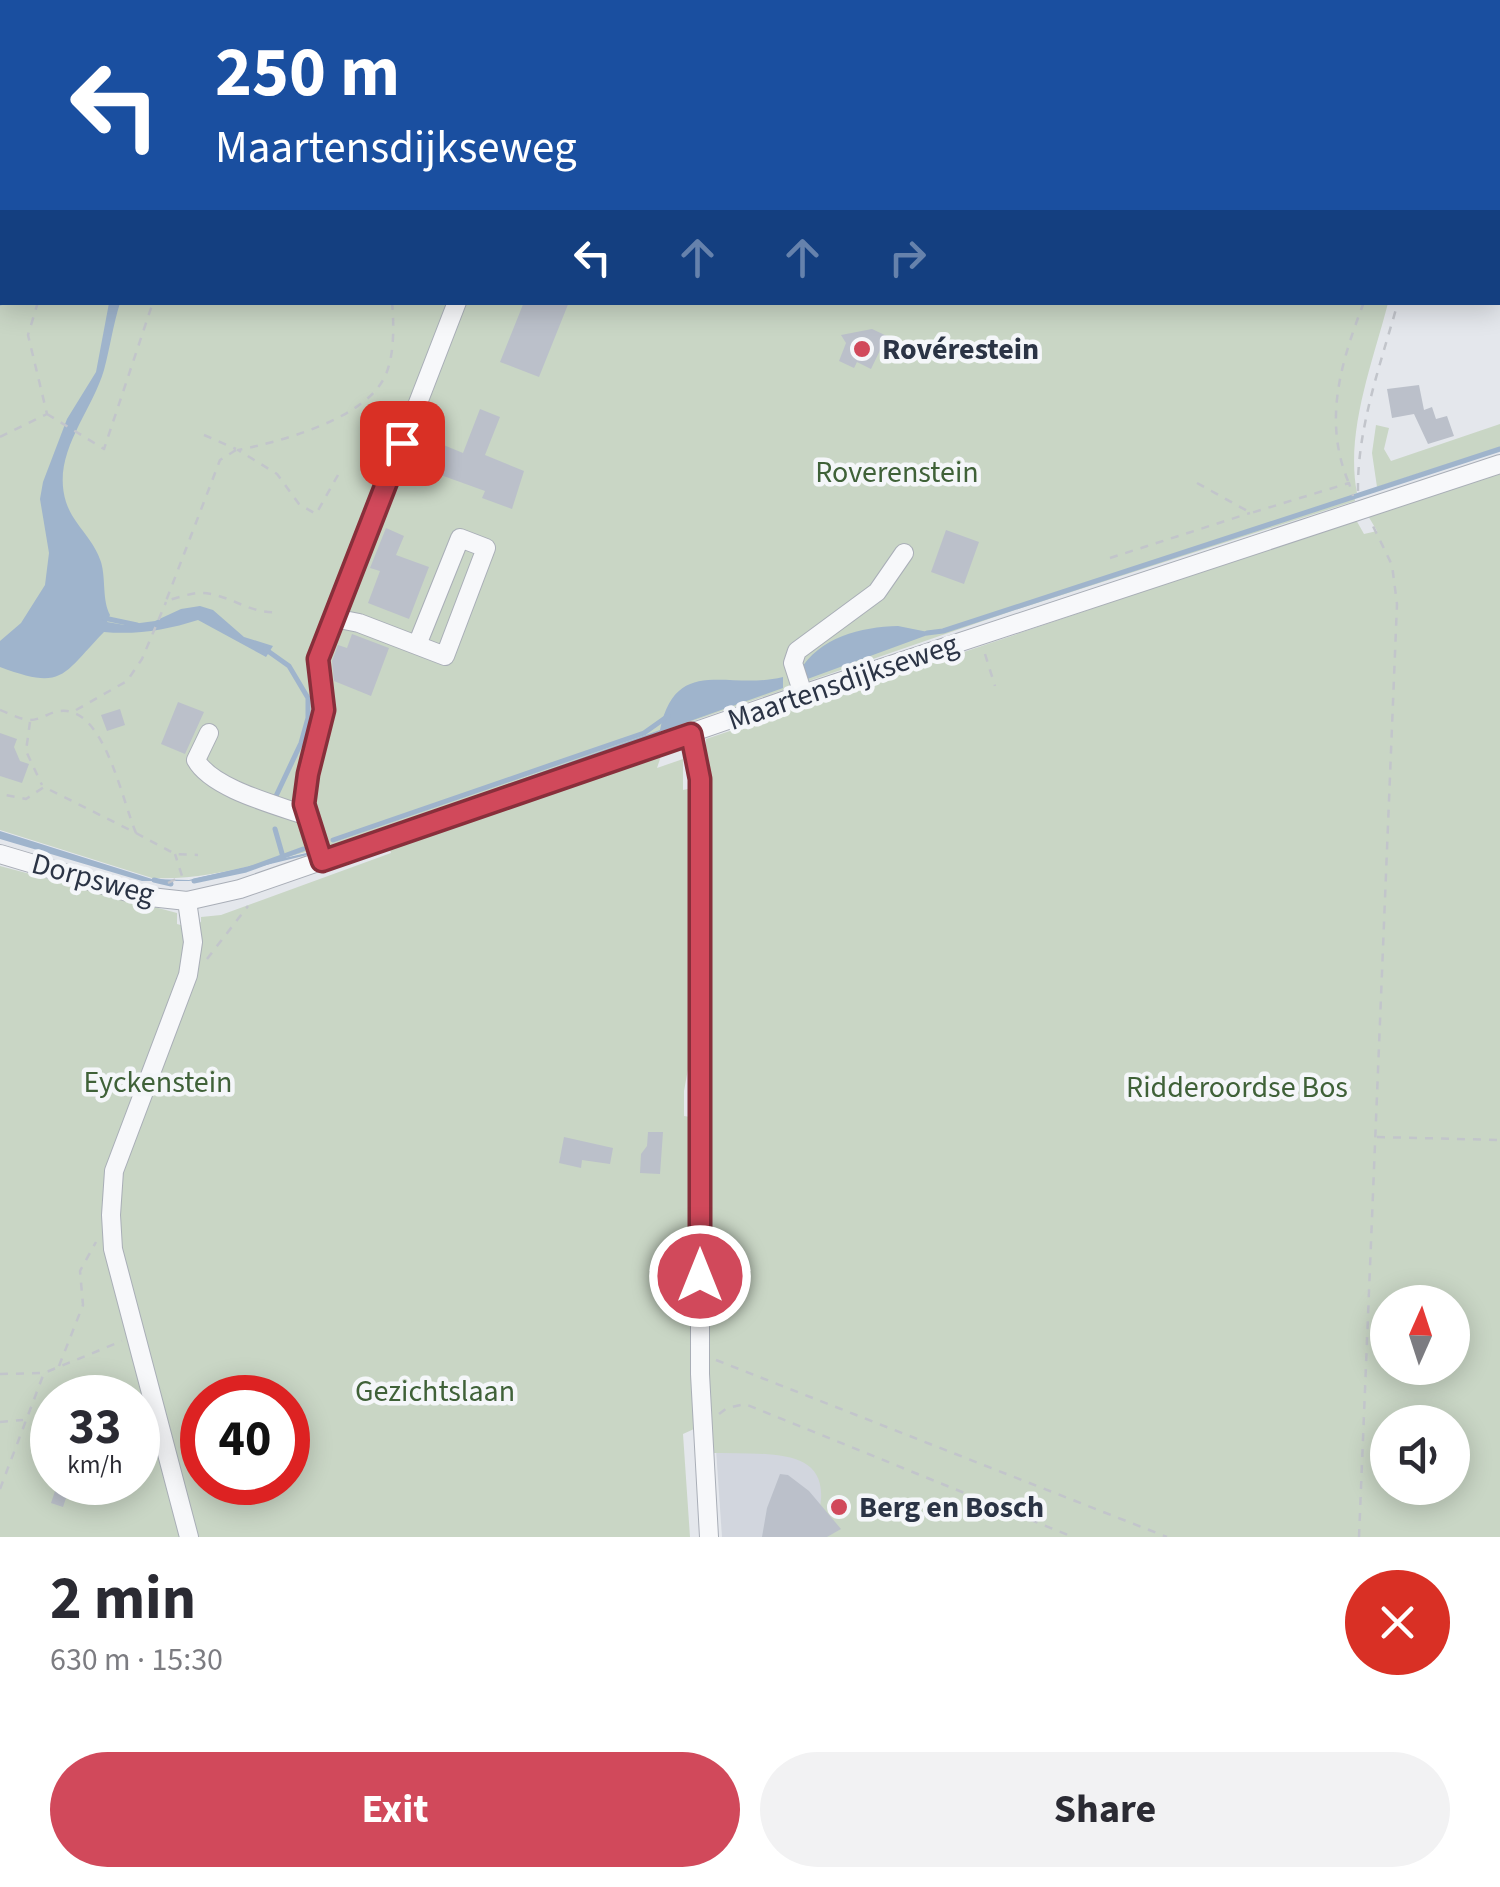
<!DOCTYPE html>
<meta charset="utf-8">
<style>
body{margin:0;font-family:"Source Sans 3",sans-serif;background:#f2f2f3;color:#2b2b33;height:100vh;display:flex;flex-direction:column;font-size:38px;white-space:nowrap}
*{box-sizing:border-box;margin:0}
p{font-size:32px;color:#7c7c81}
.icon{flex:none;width:55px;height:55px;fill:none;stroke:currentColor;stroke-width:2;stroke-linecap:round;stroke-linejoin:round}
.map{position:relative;height:1537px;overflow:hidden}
.sheet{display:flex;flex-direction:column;background:#fff;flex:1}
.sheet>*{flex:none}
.hud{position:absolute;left:0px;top:0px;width:1500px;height:305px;box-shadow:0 5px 25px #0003;background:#1a4fa0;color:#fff;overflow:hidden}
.needle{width:65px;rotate:3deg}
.fabs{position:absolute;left:1370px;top:1285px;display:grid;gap:20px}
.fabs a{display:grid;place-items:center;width:100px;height:100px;border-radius:50%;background:#fff;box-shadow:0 5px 25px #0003;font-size:50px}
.speed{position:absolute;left:30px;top:1375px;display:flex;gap:20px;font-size:50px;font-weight:700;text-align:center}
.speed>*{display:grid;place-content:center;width:130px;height:130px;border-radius:50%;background:#fff;box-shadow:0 5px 25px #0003;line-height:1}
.speed small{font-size:25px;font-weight:400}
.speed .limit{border:15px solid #d22;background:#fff;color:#111}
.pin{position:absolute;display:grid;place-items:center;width:85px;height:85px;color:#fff;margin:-42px;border-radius:20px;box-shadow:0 5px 15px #0006}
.me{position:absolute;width:110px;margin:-55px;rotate:0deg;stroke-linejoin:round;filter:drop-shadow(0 0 8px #0008)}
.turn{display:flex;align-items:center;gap:35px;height:210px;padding:0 50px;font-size:45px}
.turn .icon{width:130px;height:130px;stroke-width:2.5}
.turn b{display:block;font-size:70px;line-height:85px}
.lanes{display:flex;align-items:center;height:95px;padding:0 50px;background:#0003;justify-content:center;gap:50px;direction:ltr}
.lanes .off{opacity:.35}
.round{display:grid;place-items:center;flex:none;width:105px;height:105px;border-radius:52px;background:#f2f2f3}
.head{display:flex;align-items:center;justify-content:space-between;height:170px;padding:0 50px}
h1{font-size:60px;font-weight:700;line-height:75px}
.button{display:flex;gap:20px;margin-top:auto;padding:20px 50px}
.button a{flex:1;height:115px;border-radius:60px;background:#d1495b;color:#fff;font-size:40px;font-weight:700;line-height:115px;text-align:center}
.button a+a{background:#f2f2f3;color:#2b2b33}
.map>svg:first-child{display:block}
.built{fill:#d2d6de}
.green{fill:#c9d6c5;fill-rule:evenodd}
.water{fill:#9fb4cc}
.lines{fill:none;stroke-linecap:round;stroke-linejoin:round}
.stream{stroke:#9fb4cc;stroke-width:5}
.building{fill:#bbc0ca}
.minor-casing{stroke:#a9aeb7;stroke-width:20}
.path{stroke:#c2c5cb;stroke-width:2.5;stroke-dasharray:8 8;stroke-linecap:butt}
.minor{stroke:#f7f8fa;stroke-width:18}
.route-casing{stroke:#882f3b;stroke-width:25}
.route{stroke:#d1495b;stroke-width:18}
.poi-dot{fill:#d1495b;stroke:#f4f6f9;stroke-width:4}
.labels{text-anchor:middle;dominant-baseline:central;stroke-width:9;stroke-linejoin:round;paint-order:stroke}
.poi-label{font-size:30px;font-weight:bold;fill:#2b3445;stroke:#f4f6f9;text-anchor:start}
.park-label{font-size:30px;fill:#3f6138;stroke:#f4f6f9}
.street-label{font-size:30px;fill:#2b3445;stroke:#f4f6f9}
</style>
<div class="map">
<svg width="1500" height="1537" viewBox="0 0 1500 1537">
<rect width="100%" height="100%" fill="#e4e7ec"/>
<path class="built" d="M714,1420l317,117h-309z"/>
<path class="green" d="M0,0h1473l-1471,2v300l1386,1c-15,59 -43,129 -31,190l-3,1 1,7 -343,110 -684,236c-59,13 -117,34 -176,31l-152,-48z
M1500,424v23l-123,40 -5,-34 4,-28 13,3 -5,21 7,12z
M1500,472v1065h-689c38,-95 -38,-82 -104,-84l-2,-29 -22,10 7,103h-690v-671l177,47v11l11,3 13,-5v-5l20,-2 170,-62 -6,-20 295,-102v19l-19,6 -4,12 26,-9v31l22,-5 1,-46 388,-131 3,-7 69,-18 189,-65 9,16 13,-3 -10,-17zM703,987v132l-19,-3v-25zM1388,1302h64v66h-64zM52,1398h86v84h-86zM202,1398h86v84h-86zM1388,1422h64v66h-64z"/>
<path class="water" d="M109,303h11c-7,22 -10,45 -16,67 -13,44 -53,84 -38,132 7,22 28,37 35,60 5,17 1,38 9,53l-3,7 18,3 30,-4 26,-12 19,-3 13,4 31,27 29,9 -7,11 -68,-37c-31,10 -62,15 -94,12 -42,43 -40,59 -104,35v-26l21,-18 24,-38 4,-32 -9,-54 3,-17 24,-63 29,-47z
M898,626l35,7 -131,48 -3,-9c20,-35 62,-45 99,-46z
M783,677v11l-455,162 -111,27 -28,4h-47l-142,-42v-8l152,48 37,1 139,-32 332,-118c16,-76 68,-39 123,-53z"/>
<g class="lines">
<path class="stream" d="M117,2l1,-2
M0,303l2,-7
M104,618l33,7
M927,633l16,-2 557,-182
M265,649l24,17 19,32v20l-7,25 -25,53
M275,829l8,28
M333,840l311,-107 24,-17
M154,880l17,4
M194,881l52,-11 57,-21"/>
</g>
<path class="building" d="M524,302h45l-30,75 -39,-15z
M872,329l15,7 -16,33 -14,-7 -3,6 -15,-7 7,-18 -5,-8z
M1419,385l5,25 8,-3 4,12 11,-3 7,20 -26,8 -14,-30 -22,4 -5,-29z
M480,409l20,8 -15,38 39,16 -12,38 -30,-11 3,-7 -72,-26 11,-28 39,16z
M386,528l18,8 -8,19 33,12 -20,52 -41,-16 12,-32 -10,-3z
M946,530l33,12 -15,42 -33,-12z
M352,634l37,14 -18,48 -37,-15 -2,-20 6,-16 9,3z
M178,702l26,10 -19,42 -24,-10z
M120,709l5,16 -18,6 -6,-16z
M0,733l17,6 -3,8 6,14 9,3 -7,19 -22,-7z
M648,1132h15l-3,42 -20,-1 1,-19 6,-8z
M564,1137l49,11 -3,16 -28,-4 -1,8 -22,-5z
M780,1474l8,1 21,16 32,38 -14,8h-65l5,-29z
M47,1482h84l-5,16 -37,-12 -4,11 -17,-5 -5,15 -12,-4 5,-15z"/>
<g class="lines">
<defs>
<path id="minor" d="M574,2l1,-2
M334,618l25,5 86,33 41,-108 -26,-10 -43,107
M803,694l-10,-31 4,-12 80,-59 27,-39
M209,733l-13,27c16,29 81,45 111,56
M691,734l9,45v595l9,163
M0,854l141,42 46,5 53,-12 563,-195 697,-230
M322,861l-18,-57 3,-30 17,-64 -5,-51 138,-357
M187,901l6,41 -5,33 -74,196 -3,44 2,34 76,288"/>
</defs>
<use href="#minor" class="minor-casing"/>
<path class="path" d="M360,0l6,2
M861,0l7,2
M1033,0l2,2
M125,2l2,-2
M261,2v-2
M399,2l5,-2
M923,2l2,-2
M1223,2l1,-2
M1471,2v-2
M47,414l57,35 49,-147
M204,435l32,14
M0,437l47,-23 -19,-79 10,-33
M236,450l-16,10 -54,141c10,-3 22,-7 32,-8 29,-1 50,21 78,19
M338,475l-22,39 -17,-10 -22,-30 -39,-24c41,-8 123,-30 145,-70 12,-20 11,-56 9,-78
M1348,481c-25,-61 -7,-119 16,-179
M1197,483l54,30 98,-30 4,13
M1358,491c-1,-63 23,-128 40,-189
M1110,558l140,-45
M985,654l10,32
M0,710c8,3 21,10 30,10 13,0 22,-11 37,-9 39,5 55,89 69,122l-92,-46 -18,12 -26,-5
M76,710l51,-29 15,-22 24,-57
M30,722l-4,29 16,34
M136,833l39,21 23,1
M168,883l14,-7 -7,-22
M207,959l41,-53
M1377,1137l123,3
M716,1360l451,177
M59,1366l24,-61 -3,-34 16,-29
M0,1374l43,-1
M719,1414l8,-6 18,-4 328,133
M0,1422l23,-2
M0,1489l44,-116 78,-32
M1359,1537l38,-933 -5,-39 -20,-41"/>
<use href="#minor" class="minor"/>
</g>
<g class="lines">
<defs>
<path id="route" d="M402,443l-84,216 6,51 -16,64 -4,30 18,57 369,-127 9,45v497"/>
</defs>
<use href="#route" class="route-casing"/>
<use href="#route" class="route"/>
</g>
<g class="poi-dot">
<circle cx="862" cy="349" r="10"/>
<circle cx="839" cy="1507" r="10"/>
</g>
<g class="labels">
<g class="poi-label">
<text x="882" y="349">Rovérestein</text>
<text x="859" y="1507">Berg en Bosch</text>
</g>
<g class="park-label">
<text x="897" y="472">Roverenstein</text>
<text x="158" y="1082">Eyckenstein</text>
<text x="1237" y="1087">Ridderoordse Bos</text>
<text x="435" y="1391">Gezichtslaan</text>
</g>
<g class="street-label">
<text transform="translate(843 682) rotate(-19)">Maartensdijkseweg</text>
<text transform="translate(93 879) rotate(15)">Dorpsweg</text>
</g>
</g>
</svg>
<div class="fabs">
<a><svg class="needle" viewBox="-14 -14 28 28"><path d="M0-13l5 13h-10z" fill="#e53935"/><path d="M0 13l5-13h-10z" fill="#7c7c81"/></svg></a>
<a><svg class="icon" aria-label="sound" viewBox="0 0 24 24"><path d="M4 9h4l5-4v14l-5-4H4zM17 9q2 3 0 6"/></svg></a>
</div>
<div class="speed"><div>33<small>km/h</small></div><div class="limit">40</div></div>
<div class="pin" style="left:402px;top:443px;background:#d93025"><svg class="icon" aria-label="arrive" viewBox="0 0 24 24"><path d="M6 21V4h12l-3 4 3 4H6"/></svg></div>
<svg class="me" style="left:700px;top:1276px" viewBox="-20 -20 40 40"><circle r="17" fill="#d1495b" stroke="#fff" stroke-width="3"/><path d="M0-11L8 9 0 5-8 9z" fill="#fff"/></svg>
<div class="hud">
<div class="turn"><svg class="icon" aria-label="left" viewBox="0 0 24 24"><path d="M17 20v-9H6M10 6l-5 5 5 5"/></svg><div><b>250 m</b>Maartensdijkseweg</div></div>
<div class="lanes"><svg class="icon" aria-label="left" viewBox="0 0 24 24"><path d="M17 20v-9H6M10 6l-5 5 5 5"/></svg><svg class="icon off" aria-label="ahead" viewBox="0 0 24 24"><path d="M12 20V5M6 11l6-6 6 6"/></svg><svg class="icon off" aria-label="ahead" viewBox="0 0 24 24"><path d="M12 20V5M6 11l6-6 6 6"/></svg><svg class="icon off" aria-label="right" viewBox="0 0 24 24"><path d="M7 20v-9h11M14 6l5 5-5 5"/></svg></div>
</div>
</div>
<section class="sheet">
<div class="head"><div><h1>2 min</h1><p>630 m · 15:30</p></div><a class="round" style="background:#d93025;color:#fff"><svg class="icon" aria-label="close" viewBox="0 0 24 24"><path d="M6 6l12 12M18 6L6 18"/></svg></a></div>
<div class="button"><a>Exit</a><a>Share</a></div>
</section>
